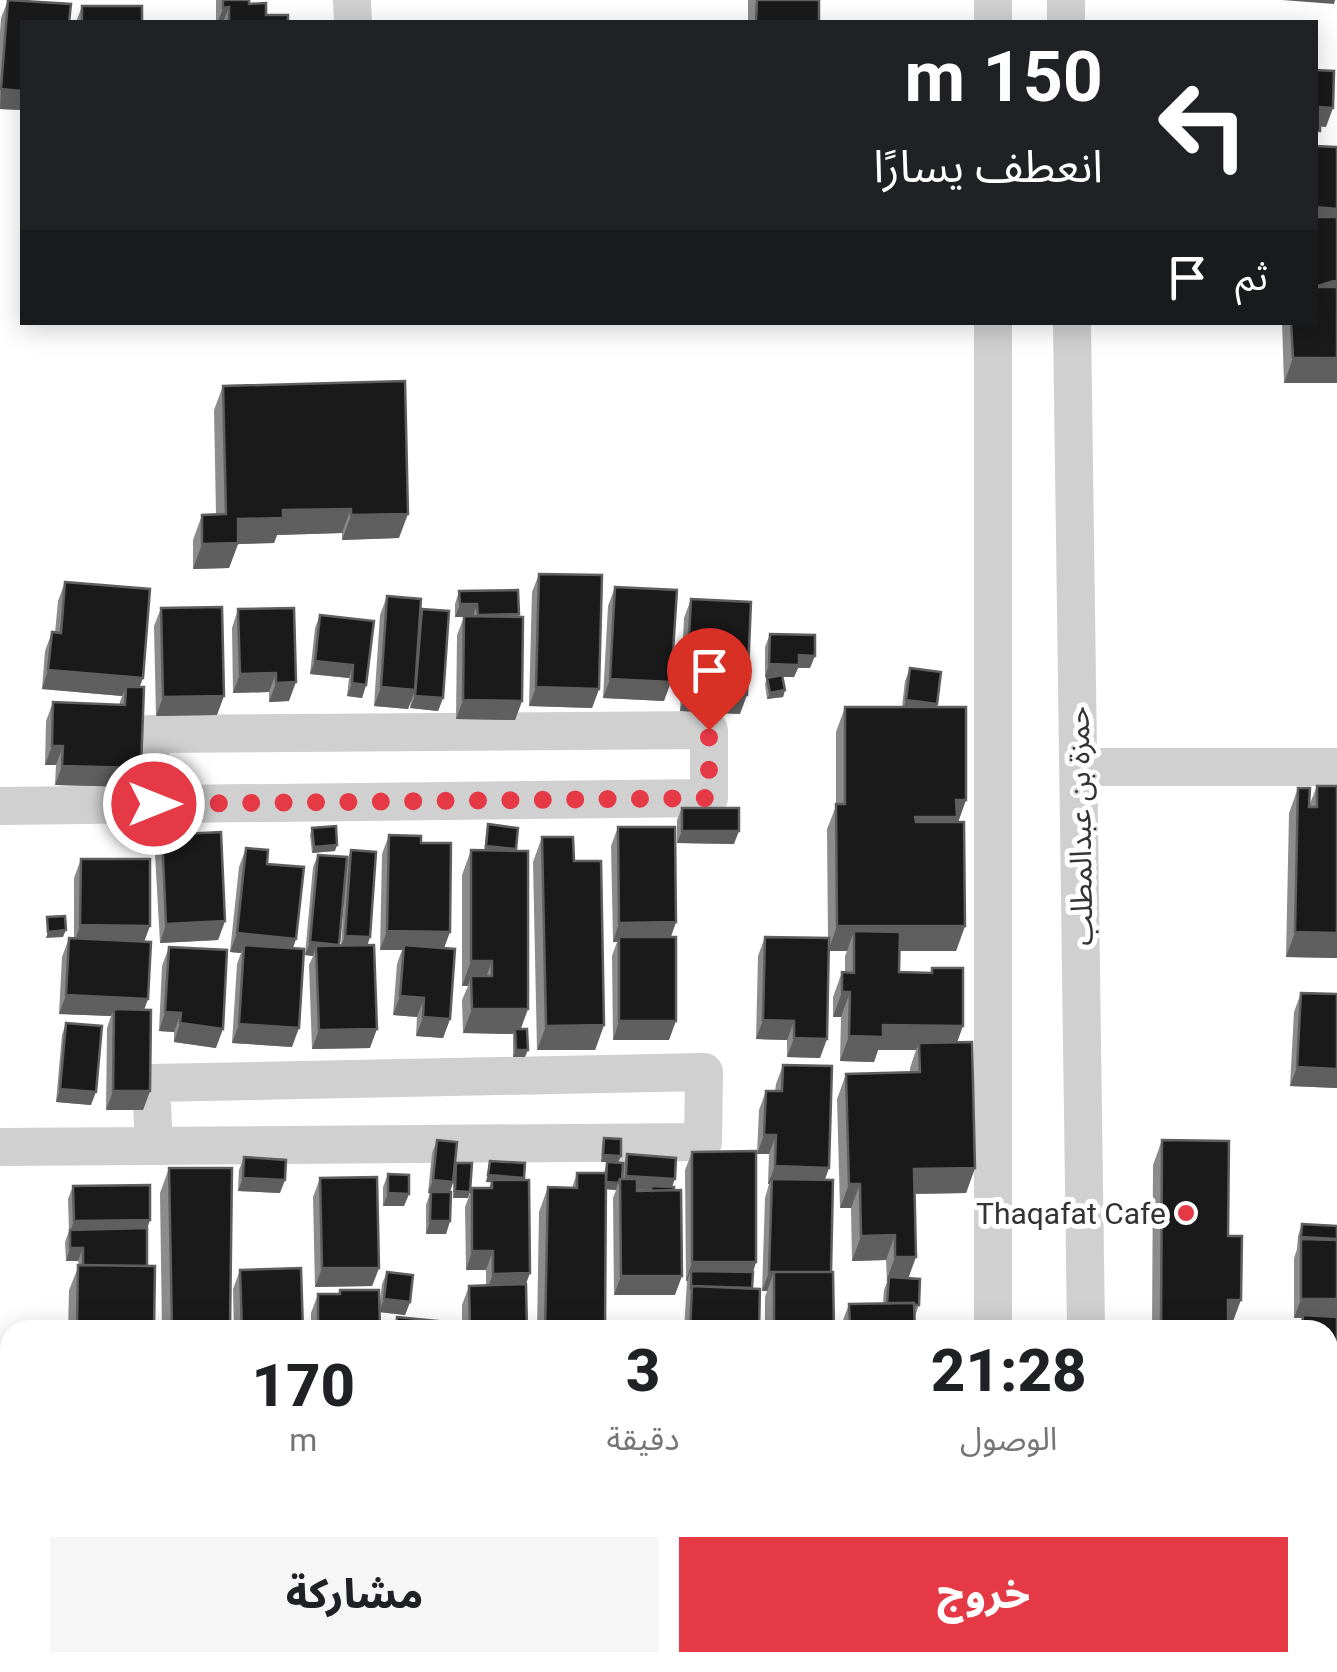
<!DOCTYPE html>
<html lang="ar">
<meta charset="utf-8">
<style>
body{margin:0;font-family:Roboto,"Noto Sans Arabic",sans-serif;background:#f6f6f6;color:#202124;direction:rtl;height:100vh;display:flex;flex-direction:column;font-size:38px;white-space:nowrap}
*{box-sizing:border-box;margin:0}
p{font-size:32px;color:#757577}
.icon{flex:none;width:55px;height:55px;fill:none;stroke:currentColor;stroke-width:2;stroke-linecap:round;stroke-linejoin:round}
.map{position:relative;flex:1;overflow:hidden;direction:ltr}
.panel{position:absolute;left:0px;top:1320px;width:1338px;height:352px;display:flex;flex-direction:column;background:#fff;border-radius:30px 30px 0 0;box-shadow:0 5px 25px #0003;direction:rtl}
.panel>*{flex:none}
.hud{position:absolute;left:20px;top:20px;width:1298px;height:305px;border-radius:0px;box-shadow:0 5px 25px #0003;direction:rtl;background:#202124;color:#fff;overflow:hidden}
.pin{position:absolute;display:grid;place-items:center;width:85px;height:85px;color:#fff;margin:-102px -42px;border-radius:50% 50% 50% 0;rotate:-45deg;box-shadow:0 0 10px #0007}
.pin .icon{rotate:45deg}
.me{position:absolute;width:110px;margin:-55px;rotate:90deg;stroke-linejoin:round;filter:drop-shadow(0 0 8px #0008)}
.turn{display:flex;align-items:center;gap:35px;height:210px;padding:0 50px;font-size:45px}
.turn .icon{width:130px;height:130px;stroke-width:2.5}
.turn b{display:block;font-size:70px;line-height:85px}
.then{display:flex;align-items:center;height:95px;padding:0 50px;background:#0003;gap:20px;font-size:38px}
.eta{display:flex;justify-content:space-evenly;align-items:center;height:170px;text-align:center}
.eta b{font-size:60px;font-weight:800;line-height:70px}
.cta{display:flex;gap:20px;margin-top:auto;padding:20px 50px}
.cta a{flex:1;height:115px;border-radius:0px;background:#e63946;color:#fff;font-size:40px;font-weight:800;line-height:115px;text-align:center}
.cta a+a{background:#f6f6f6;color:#202124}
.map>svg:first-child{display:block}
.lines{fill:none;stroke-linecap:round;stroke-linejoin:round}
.minor{stroke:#d0d0d0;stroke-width:38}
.wall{fill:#8c8c8c;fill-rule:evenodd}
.shaded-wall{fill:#5f5f5f}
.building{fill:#1a1a1a;stroke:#5f5f5f;stroke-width:2.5}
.route{stroke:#e63946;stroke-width:18;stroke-dasharray:0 32.4}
.poi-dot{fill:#e63946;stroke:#fff;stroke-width:4}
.labels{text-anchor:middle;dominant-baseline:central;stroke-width:10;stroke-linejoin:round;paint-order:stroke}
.street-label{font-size:30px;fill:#333;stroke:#fff}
.poi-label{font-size:30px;fill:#333;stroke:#fff;text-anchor:end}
</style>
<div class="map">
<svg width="1337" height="1672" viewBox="0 0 1337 1672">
<rect width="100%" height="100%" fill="#fff"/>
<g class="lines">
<path class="minor" d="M352,0l1,22
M1066,0v22
M993,22v-22
M1072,322l14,1008
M1080,767h257
M0,806l709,-8v-68l-560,4 4,70
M0,1147l703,-5 1,-70 -553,11 3,63
M993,1330v-1008
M0,1480l5,192
M1089,1662v10
M993,1672v-10"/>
</g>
<path class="wall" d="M8,0l14,22v88l-22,-1v-77l1,-14z
M216,0h33v4l17,11 22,7h-72z
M748,0h71v22h-71z
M82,6l60,16h-66z
M1282,322h33l22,61h-53z
M223,386l176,152 -57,2v-7l-65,2 -3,8 -36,1 -9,24 -36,1v-29l9,-25 14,-1 -2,-104z
M539,574l60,115 -7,19 -63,-2 3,-114z
M65,582l78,96 -4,9 -5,100 -79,-2 1,-20h-11l1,-44 7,-19 66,3 3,-9 -80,-7 3,-38 7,-19 3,1 3,-32z
M615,587l49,114 -61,-3 5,-92z
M459,591l60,23 3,87 -7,19 -59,-1 1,-84 7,-18h-9v-13z
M387,596l33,17 23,85 -5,13 -28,-3 1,-8 -3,9 -34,-3 6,-91z
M691,599l49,115 -60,-3 4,-93z
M161,608l56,107 -61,1 -2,-90z
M294,608l-5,93 -20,1v-10l-36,1 -1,-65 6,-19z
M320,615l46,70 -4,13 -15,-2 2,-18 -39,-4 5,-46z
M770,634l40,34h-12l-4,9h-11l2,13 -2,7 -16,2 -2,-15 2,-6 4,-1h-6v-30z
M910,668l27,36 -1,3 30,93 -8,22 7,104 -9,25h-56l-1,21 32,1 1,-5 25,75 18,125 -9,25 -51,1 -7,84 11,27 -4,11v14h-72l-1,-7 7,-19 34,-1 1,-13 3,-8 -1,-22 -34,1 -1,-53h-11l-3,-109 9,-25 64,-2v-4l6,-18h-38l-4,12 -34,-1 1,-44h-8v-20l9,-25h3v-16l2,-5h-18l-9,107 -33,-1v-17l-31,-1 2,-83 7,-19 63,1 -1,-109 9,-23v-74l9,-25h57l3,-26z
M1317,786l20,172 -51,-1 3,-144 9,-25 11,18z
M682,808l52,36 -57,-1v-23z
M488,824l27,27 6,178 4,28h-12v-23l-50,-1 -1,-33 6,-14h-6v-111l9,-25h13z
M618,827l58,95 -5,15 -2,103h-56l-1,-84 5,-14h-4l-2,-96z
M312,828l23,23 -23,2 -2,-18z
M162,835l63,86 -7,19 -58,3 -5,-89z
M389,835l32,8 23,105 6,71 -7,19 -27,-2 1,-19 -24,-2 4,-51 5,-14h-22l2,-96z
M542,837l32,24 30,164 -9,25h-58l-4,-188z
M246,848l21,16 29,75 -3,9 -1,99 -60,-4 5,-79 4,-11 -11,-1 9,-85z
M351,850l17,95 2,103 -58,1 -3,-84 4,-9 -8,-1 8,-88 5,-12 29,5zM345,884l-4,62 -2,-1z
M81,859l63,82 4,58 -4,11 6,81 -7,19h-37l1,-82 4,-12 -52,-2 3,-57 7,-19h5v-60z
M169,947l47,101 -42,-6v-10l-15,-1 3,-65z
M1301,993l36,1v94l-47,-2 4,-74z
M66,1023l25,82 -35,-3 6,-67z
M783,1065l46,103 -4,12 6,92 3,58h-69v-33l2,-6h-5l3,-93 4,-14h-1l1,-30h-12l2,-44 7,-19h9l1,-7z
M604,1138l17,18 -3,6 5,4 4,-12 45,33 3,108h-61l-1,-97 3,-8 -10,-1 -1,141h-68l2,-118 9,-25 24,1 5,-15h27l3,-11h-6l1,-18z
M437,1140l18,26 13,32h-15v-15l-3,9v29l-4,13h-20v-29l4,-12h-2l4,-40z
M1162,1140l66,96 4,88h-4v6h-76l1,-165z
M692,1152l64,110 -3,10 -1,16 7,42h-75l3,-49h-1l-1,-111z
M244,1157l36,36 -42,-2 1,-21z
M490,1161l34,19 3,150h-65v-25l7,-19h17v-16h-20l-1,-63 7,-19h17l2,-6h-5z
M169,1168l61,162h-68l-2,-137z
M388,1174l21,20 -5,12h-21v-19z
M320,1178l59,90 -7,18 -57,1 -2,-90z
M73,1186l74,45v35l7,64h-86l1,-40 10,-25 -1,-4h-12l-1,-19 4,-11 -1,-32z
M1302,1224l35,2v323h-9v-219h-30l4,-12h-8v-60l3,-9 1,-13z
M240,1270l63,60h-69l-1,-41z
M387,1272l23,30 -5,13 -26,-3 1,18h-69v-17l7,-19h20l2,-4 39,20 3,-26z
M48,1662h108v10h-108z
M176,1662h107v10h-107z
M289,1662h105v10h-105z
M402,1662h103v10h-103z
M612,1662h113v10h-113z
M1151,1662h141v10h-141z
M1296,1662h32l9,10h-41z"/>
<path class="shaded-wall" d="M1282,0h53l-1,4z
M229,7l-6,15h-5l5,-14z
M1,89l21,2v19l-22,-1z
M1320,107l13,1 -7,19 -11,-1z
M1315,207l22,2v19l-22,-2z
M1337,280v23l-22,-16z
M1293,358h44v25h-53z
M351,509l-9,24 -65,2 -3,8 -36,1 -9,24 -36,1 9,-25 36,-25 45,-9z
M408,514l-9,24 -57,2 9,-25z
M460,604h17l-4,13h-18z
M799,655l16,1 -5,12h-12l-4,9h-29l4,-13z
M315,661l38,4 -4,13 -39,-4z
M48,670l95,8 -7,19 -10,-10 -4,9 -80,-7z
M276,673l-7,19 -36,1 7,-19z
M610,679l61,3 -7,19 -61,-3z
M296,682l-7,19 -20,1 7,-19z
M352,683l14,2 -4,13 -15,-2z
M381,687l34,3 -7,19 -34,-3z
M536,687l63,2 -7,19 -63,-2z
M785,690l-2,7 -16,2 3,-6z
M686,692l61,3 -7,19 -60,-3z
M224,696l-7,19 -61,1 7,-19z
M415,696l28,2 -5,13 -28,-3z
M463,700l59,1 -7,19 -59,-1z
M906,700l31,4 -4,13 -31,-4z
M52,746h11l-7,19h-11z
M62,766l79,2 -7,19 -79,-2z
M956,800h10l-9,25 -51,17 9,-25z
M682,831h57l-5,13 -57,-1z
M337,845l-2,6 -23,2 2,-6z
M486,846l30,3 -3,6 -29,-3z
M225,921l-7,19 -58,3 6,-19z
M676,922l-7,19 -50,-4 -2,5h-4l6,-19z
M80,925l70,1 -7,19 -69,-1z
M837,926h128l-9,25h-102v-20l-7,20h-19z
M66,930l-3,7 -17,1 2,-6z
M387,931l63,1 -7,19 -39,-6 -2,5h-22z
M1295,932l42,1v25l-51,-1z
M237,933l59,6 -7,19 -45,-13 -3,8 -11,-1z
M345,936l25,1 -4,13 -26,-2z
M310,942l29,3 -23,1 -3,10 -8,-1z
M471,961h21l-9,25 -12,-10 -3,10h-6z
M842,992h8l-9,25h-8z
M66,995l82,4 -7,18 -27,-8 -3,7 -52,-2z
M400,996l24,2 -7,19 -24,-2z
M472,1009h56l-9,25 -4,-5 -2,5 -50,-1z
M165,1012l16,1 -7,19 -15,-1z
M423,1017l27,2 -7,19 -27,-2z
M763,1020l31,1 -7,19 -31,-1z
M619,1021h57l-7,19h-56z
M180,1023l43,6 -7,19 -42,-6z
M239,1024l60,4 -7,19 -60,-4z
M604,1025l-9,25h-58l9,-24z
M883,1025l80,1 -9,25 -35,-8 -3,7h-38l-4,12 -34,-1 9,-25z
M377,1029l-7,19 -58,1 7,-19z
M794,1038l33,1 -7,19 -33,-1z
M516,1050h12l-3,7h-12z
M1297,1067l40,2v19l-47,-2z
M60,1089l36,3 -5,13 -35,-3z
M113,1091h37l-7,19h-37z
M764,1135h12l-7,19h-12z
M603,1155l18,1 -3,6h-17z
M775,1166l54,2 -7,18 -50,-7 -3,5h-1z
M975,1168l-9,25 -61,1 9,-25z
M488,1175l36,3 -2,7 -36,-3z
M626,1176l49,3 -5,13 -19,-6 -2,4 -28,-2z
M243,1178l42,2 -5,13 -42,-2z
M433,1180l20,2 -4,13 -21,-2z
M605,1182l13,1 -2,7 -13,-1z
M849,1184h11l-9,24h-11z
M455,1191l15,1 -2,6h-15z
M388,1193l21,1 -5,12h-21z
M150,1220l-4,13 -77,1 5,-13z
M430,1221h20l-4,13h-20z
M895,1235l-9,25 -34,1 9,-25z
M70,1248h13l-5,13h-12z
M472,1251h21l-7,19h-20z
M895,1257h21l-9,25 -18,-5 -3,5z
M692,1262h64l-6,19 -59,-10 -4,10h-1z
M322,1268h57l-7,18 -57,1z
M769,1272h5l-7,19h-5z
M530,1273l-7,19h-37l7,-18z
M621,1276h61l-7,19h-61z
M384,1299l26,3 -5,13 -26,-3z
M1301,1299h36v19h-43z
M1228,1300h13l-9,24h-13z
M1328,1377l9,1v19h-9z
M1337,1447v19l-9,9v-19z
M1328,1530h9v19h-9z
M1328,1604h9v19h-9z"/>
<path class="building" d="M8,0l63,4 -2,18h-47v69l-21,-2z
M223,0h26v4l17,-1v12h22v7h-59v-15l-6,1z
M757,0h62v22h-63z
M82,6h60v16h-60z
M1315,70l19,1 -1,37 -13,-1v24h-5z
M1315,146l22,1v62l-22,-2z
M1315,217h22v63l-22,7z
M1315,287h22v71h-44l-2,-36h24z
M405,381l3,133 -57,1v-6l-68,1v8l-45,1v24l-36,1v-29l24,-1 -3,-128z
M539,574l63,1 -3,114 -63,-2z
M65,582l85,7 -7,89 -95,-8 4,-38 9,1z
M615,587l62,3 -6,92 -61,-3z
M518,590l1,24 -41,1 -1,-11h-17l-1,-13z
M387,596l34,3 -6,91 -34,-3z
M691,599l60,3 -4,93 -61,-3z
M222,607l2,89 -61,1 -2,-89z
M294,608l2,74 -20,1v-10l-36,1 -2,-65z
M422,609l27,2 -6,87 -28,-2z
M320,615l54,6 -8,64 -14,-2 1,-18 -38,-4z
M464,616l59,1 -1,84 -59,-1z
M770,634l45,1v21l-16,-1v10l-30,-1z
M910,668l31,4 -4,32 -31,-4z
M782,675l3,15 -15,3 -3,-15z
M126,687h18l-3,81 -79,-2 1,-20h-11l1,-44 72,3z
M845,707h121v93h-10l1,17h-42l1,5h48l1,104h-128l-1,-122h9z
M1317,786h20v147l-42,-1 3,-144h12l-1,19h8z
M682,808h57v23h-57z
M488,824l30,4 -2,21 -30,-3z
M336,826l1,19 -23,2 -2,-19z
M618,827h57l1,95 -57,1z
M221,832l4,89 -59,3 -4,-89z
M389,835l32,1v7h30l-1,89 -63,-1z
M542,837h31l1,24h27l3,164 -58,1z
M246,848l22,2 -1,14 37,3 -8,72 -59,-6z
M351,850l25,2 -6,85 -25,-1z
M471,850l57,1v158h-56l-1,-33h21v-15h-21z
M318,855l29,2 -8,88 -29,-3z
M81,859h69v67l-70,-1z
M65,916l1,14 -18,2 -1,-15z
M854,931l46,1 -1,40 33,1v-5h31v58l-80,-1v12l-34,-1 1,-44h-8v-20l12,1z
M619,937h57v84h-57z
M765,937l64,1 -2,101 -33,-1v-17l-31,-1z
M69,938l82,4 -3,57 -82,-4z
M244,945l60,4 -5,79 -60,-4z
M374,945l3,84 -58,1 -3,-84z
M404,945l51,4 -5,70 -27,-2 1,-19 -24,-2z
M169,947l58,3 -4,79 -43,-6 1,-10 -16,-1z
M1301,993l36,1v75l-40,-2z
M114,1009l37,1 -1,81h-37z
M66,1023l36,3 -6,66 -36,-3z
M515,1029h12l1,21h-12z
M972,1042l3,126 -61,1 2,88h-21v-22l-34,1 -1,-52h-11l-3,-110 74,-2 -1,-29z
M783,1065l49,1 -3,102 -54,-2 1,-31h-12l2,-44h16z
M604,1138l17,1v17l-18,-1z
M437,1140l20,2 -4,40 -20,-2z
M1162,1140l67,1 -1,95h14l-1,64h-13v30h-67z
M756,1151v111h-64v-110z
M627,1154l49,4 -1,21 -49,-3z
M244,1157l42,3 -1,20 -42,-2z
M490,1161l35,2 -1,15 -36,-3z
M607,1162l16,1 -1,16h-2l-2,4 -12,-1z
M456,1163h16l-2,29 -15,-1z
M169,1168h63l-2,162h-58z
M577,1173h29l-1,157h-60l3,-143 29,1z
M388,1174l21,1v19l-21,-1z
M377,1177l2,91h-57l-2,-90z
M620,1179h17v12l44,-1 1,86h-61z
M772,1179l61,1 -2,92h-62z
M492,1180h37l1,93 -37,1v-23h-21v-63h20z
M150,1185v35l-76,1 -1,-35z
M651,1186l23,1v3l-23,1z
M431,1192h20l-1,29h-20z
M1302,1224l35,2v13l-36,-2z
M147,1228v38l-64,-1v-17h-13v-18z
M1301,1239l36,1v59h-36z
M78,1265l77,1 -1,64h-77z
M301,1268l2,62h-61l-2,-60z
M691,1271l62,1 -1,16 -60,-2 -1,4z
M387,1272l26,3 -3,27 -26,-3z
M774,1272h59l1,58h-60z
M889,1277l31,2 -1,26h-4l-1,-2h-27z
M526,1284l1,46h-57l-1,-44z
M692,1286l68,3 -1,41h-69z
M340,1290h39l1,40h-62v-36h22z
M914,1303l1,27h-65l-1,-26z
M1303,1315l34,2v61l-9,-1v-47h-26z
M397,1317l62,6 -1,7h-62z
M1328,1392h9l-1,64h-8z
M1328,1464h9v66h-9z
M1328,1550h9v54h-9z
M1328,1613h9v59h-32v-10h23z
M57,1662h99v10h-99z
M185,1662h98v10h-98z
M298,1662h96v10h-96z
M411,1662h94v10h-94z
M621,1662h104v10h-104z
M1160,1662h132v10h-132z"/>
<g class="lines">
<path class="route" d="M154,804l555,-6v-68"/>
</g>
<circle class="poi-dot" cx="1186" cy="1213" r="10"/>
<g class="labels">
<g class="street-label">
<text transform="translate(1080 826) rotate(-91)">حمزة بن عبدالمطلب</text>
</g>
<g class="poi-label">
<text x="1166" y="1213">Thaqafat Cafe</text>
</g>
</g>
</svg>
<div class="pin" style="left:709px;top:730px;background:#d93025"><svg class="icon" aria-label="arrive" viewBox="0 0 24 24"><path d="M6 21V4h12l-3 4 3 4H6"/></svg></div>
<svg class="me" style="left:154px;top:804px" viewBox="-20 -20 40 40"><circle r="17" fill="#e63946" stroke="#fff" stroke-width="3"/><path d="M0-11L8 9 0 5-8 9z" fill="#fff"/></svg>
<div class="hud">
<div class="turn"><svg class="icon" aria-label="left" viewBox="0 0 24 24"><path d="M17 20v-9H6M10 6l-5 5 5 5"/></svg><div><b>150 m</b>انعطف يسارًا</div></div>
<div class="then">ثم<svg class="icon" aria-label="arrive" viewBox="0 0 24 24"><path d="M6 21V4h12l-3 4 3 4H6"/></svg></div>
</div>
<section class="panel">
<div class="eta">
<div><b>21:28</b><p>الوصول</p></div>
<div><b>3</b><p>دقيقة</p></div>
<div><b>170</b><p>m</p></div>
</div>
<div class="cta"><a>خروج</a><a>مشاركة</a></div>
</section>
</div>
